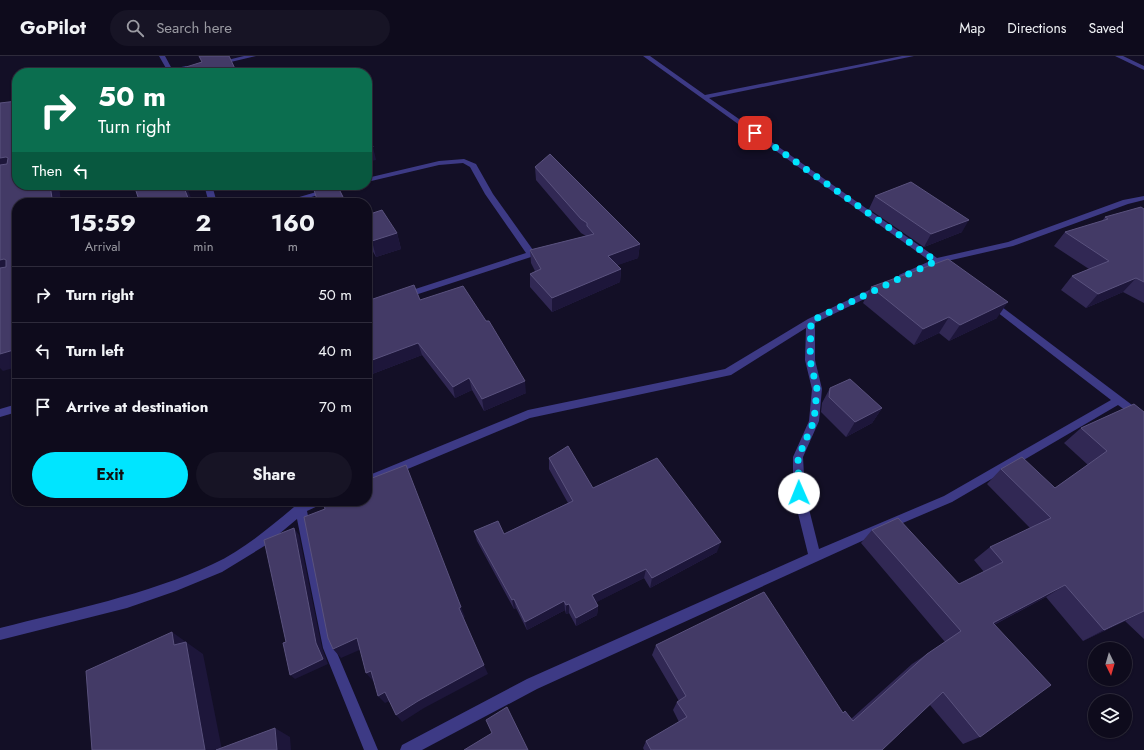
<!DOCTYPE html>
<style>
body{margin:0;font-family:Jost,sans-serif;background:#171425;color:#f1f3f6;height:100vh;display:flex;flex-direction:column;font-size:15px;white-space:nowrap}
*{box-sizing:border-box;margin:0}
p{font-size:13px;color:#9b9ba3}
.icon{flex:none;width:22px;height:22px;fill:none;stroke:currentColor;stroke-width:2;stroke-linecap:round;stroke-linejoin:round}
.map{position:relative;flex:1;overflow:hidden}
.side{position:absolute;left:12px;top:142px;width:360px;height:308px;display:flex;flex-direction:column;background:#0e0b1c;border-radius:16px;box-shadow:0 1px 3px #0004,0 0 0 1px #2e2b3b}
.side>*{flex:none}
.hud{position:absolute;left:12px;top:12px;width:360px;height:122px;border-radius:16px;box-shadow:0 1px 3px #0004,0 0 0 1px #2e2b3b;background:#0b6e4f;color:#fff;overflow:hidden}
.needle{width:26px;rotate:175deg}
.fabs{position:absolute;left:1088px;top:586px;display:grid;gap:8px}
.fabs a{display:grid;place-items:center;width:44px;height:44px;border-radius:50%;background:#0e0b1c;box-shadow:0 1px 3px #0004,0 0 0 1px #2e2b3b;font-size:20px}
.pin{position:absolute;display:grid;place-items:center;width:34px;height:34px;color:#fff;margin:-17px;border-radius:8px;box-shadow:0 2px 6px #0006}
.me{position:absolute;width:44px;margin:-22px;rotate:359deg;stroke-linejoin:round;filter:drop-shadow(0 0 3px #0008)}
.turn{display:flex;align-items:center;gap:14px;height:84px;padding:0 20px;font-size:18px}
.turn .icon{width:52px;height:52px;stroke-width:2.5}
.turn b{display:block;font-size:28px;line-height:34px}
.then{display:flex;align-items:center;height:38px;padding:0 20px;background:#0003;gap:8px;font-size:15px}
.eta{display:flex;justify-content:space-evenly;align-items:center;height:68px;text-align:center}
.eta b{font-size:24px;font-weight:700;line-height:28px}
.cta{display:flex;gap:8px;margin-top:auto;padding:8px 20px}
.cta a{flex:1;height:46px;border-radius:24px;background:#00e5ff;color:#111;font-size:16px;font-weight:700;line-height:46px;text-align:center}
.cta a+a{background:#171425;color:#f1f3f6}
ul{padding:0;list-style:none}
li{display:flex;align-items:center;gap:12px;height:56px;padding:0 20px;border-top:1px solid #2e2b3b}
li div{flex:1}
li b{display:block;font-size:15px}
li em{font-style:normal}
header{display:flex;align-items:center;gap:24px;box-sizing:border-box;height:56px;padding:0 20px;background:#0e0b1c;border-bottom:1px solid #2e2b3b}
header strong{font-size:19px}
nav{display:flex;gap:22px;margin-inline-start:auto;font-size:14px}
.search{width:280px;height:36px;background:#171425;display:flex;align-items:center;gap:10px;box-sizing:border-box;padding:0 14px;border-radius:22px;color:#9b9ba3;font-size:15px}
.map>svg:first-child{display:block}
.lines{fill:none;stroke-linecap:round;stroke-linejoin:round}
.minor{fill:#3d3a85;fill-rule:evenodd}
.wall{fill:#312854}
.shaded-wall{fill:#1d163a}
.building{fill:#433a66;stroke:#5a527e}
.route{stroke:#00e5ff;stroke-width:7;stroke-dasharray:0 12.6}
</style>
<header>
<strong>GoPilot</strong>
<div class="search"><svg class="icon" aria-label="search" viewBox="0 0 24 24"><circle cx="10" cy="10" r="6"/><path d="M15 15l6 6"/></svg>Search here</div>
<nav><a>Map</a><a>Directions</a><a>Saved</a></nav>
</header>
<div class="map">
<svg width="1144" height="694" viewBox="0 0 1144 694">
<rect width="100%" height="100%" fill="#130f26"/>
<g class="lines">
<path class="minor" d="M159,0h6l7,13 14,-3 3,2 -15,5h-15l8,-3z
M244,0h12l-38,9 -3,-2z
M643,0h7l55,39 197,-39h12l-205,42 228,160 71,-16 115,-42 21,-4v4l-16,4 -115,42 -70,16v4l-3,1 -5,-2 -30,14h-6v-4l31,-14z
M1115,0h8l21,10v4z
M464,103l12,5 17,30 40,56 9,-3 4,3 -12,6 -128,42h-6l-1,-2 1,-2 126,-41 -41,-59 -15,-27 -7,-4 -24,2 -72,17v-4l72,-17z
M204,129h8l5,18h-8z
M340,129h12l-61,18h-12z
M880,229l3,1 1,2 -1,2 -68,33v37l7,29 -3,32 -16,36 2,36 14,56 125,-53 167,-96 -123,-95 -1,-2 1,-2h6l150,113v10l-26,-19 -166,97 -68,29 -347,158 -115,61h-22l2,-5 125,-66 281,-125 -15,-61v-36l16,-36 3,-32 -7,-29 1,-32 -75,47 -201,43 -163,68v-10l161,-66 197,-41 83,-50z
M17,348v8l-17,5v-8z
M293,445h31l-2,3 -15,7 28,137 43,102h-14l-41,-102 -26,-129 -31,26 -44,27 -46,19 -49,17 -127,32v-12c71,-18 146,-33 213,-64 30,-14 56,-36 81,-57z"/>
</g>
<path class="wall" d="M535,111l105,77 -2,14 -21,7 4,4 -1,13 -68,30 -22,-25v-13l5,-3 -4,-8 -1,-13 56,-14 -5,-3 -45,-53z
M875,140l87,36 -38,15 -55,-38z
M1144,153v94l-21,-11 -37,16 -25,-18 11,-14 17,-7 -35,-23 11,-14 37,-11 3,-4z
M367,159l30,18 4,16 -25,8 -9,-16z
M871,231l126,31 -48,23 -10,-8 -25,12 -51,-42z
M420,244l106,93 -42,18 -12,-21 -17,8 -33,-43 -55,21z
M830,332l52,20 -10,15 -26,14 -25,-25 1,-9z
M1144,356v227l-19,-18 -42,20 -37,-44 -52,28 -14,112 -17,7 -33,-39 -48,45h-238l-1,-2 3,-7 33,-19 -6,-12 4,-8 2,-1 -27,-46 4,-10 187,68 8,6 61,-55 33,-22 -84,-99 11,-13 87,54 25,-12 -10,-12 16,-13 40,-19 -43,-44 14,-15 54,19 33,-23 -24,-22 17,-15z
M549,402l44,30 124,64 -67,36 -6,-10 -48,24 2,4 -1,9 -21,11 -7,-13 -3,1 -1,-4 -38,20 -11,-22 -2,1 -37,-68 -3,-10 30,3 64,-31 -19,-34z"/>
<path class="shaded-wall" d="M373,91l3,13 -9,2v-14z
M6,101l11,14 -17,4v-17z
M50,129h9l2,18h-28z
M183,129h3l7,18h-3z
M969,164l-7,12 -38,15 7,-13z
M397,177l4,16 -25,8 -4,-16z
M640,188l-2,14 -31,11 1,-13z
M4,203l13,14 -17,4v-17z
M621,213l-1,13 -68,30v-14z
M1136,222l-13,14 -37,16 12,-14z
M1008,246l-11,16 -48,23 11,-16z
M949,261l-10,16 -25,12 9,-16z
M418,287l4,12 -55,21v-14z
M17,293v18l-14,4 -3,-3v-14z
M469,322l3,12 -17,8 -2,-11z
M525,325l1,12 -42,18 -2,-12z
M882,352l-10,15 -26,14 9,-15z
M294,472l5,7 23,113 6,16 -33,15 -5,-4 26,-32z
M721,486l-4,10 -67,36 2,-10z
M646,513l-2,9 -53,27 1,-10z
M1065,529l-19,12 -70,37 17,-11z
M514,543l2,9 -2,1 -2,-9z
M564,545l1,9 -38,20 -2,-8z
M569,548v9l-3,1v-9z
M598,550l-1,9 -21,11v-8z
M461,551l4,10 -2,1 -4,-10z
M1144,555l-19,10 -42,20 21,-11z
M172,576l31,22 19,96h-17l-31,-105z
M357,582l7,10 -23,10 -8,-9z
M484,609l4,9 -64,34 -22,14 -6,-7 22,-14z
M371,615l7,8 -5,2 -7,-8z
M385,636l7,8 -7,3 -7,-7z
M275,672l15,9 1,13h-14z"/>
<path class="building" d="M199,0h30l8,17h-70l35,-11z
M17,45v84h33l2,13 -19,5h-16v146l-17,5v-86l6,-1v-7l-2,-1 -4,1v-95l7,-1 1,-6 -2,-1 -6,1v-55z
M367,77l6,14 -6,1z
M550,98l90,90 -32,12 13,13 -69,29 -22,-24 11,-5 -11,-19 64,-16 -7,-8v-3l-6,-4 -46,-52z
M911,126l58,38 -38,14 -56,-38z
M134,129h49l7,18h-50z
M335,129h2l9,18h-28l-4,-13z
M1141,151l3,2v73l-8,-4 -38,16 -26,-18 37,-15 -44,-29 43,-13 -3,-2z
M382,154l15,23 -25,8 -5,-8v-18z
M948,203l60,43 -48,23 -11,-8 -26,12 -52,-42z
M414,229l6,15 43,-14 23,35h3l36,60 -43,18 -13,-21 -16,9 -35,-44 -51,19v-61z
M850,323l32,29 -27,14 -26,-25 1,-9z
M1134,348l10,8v199l-40,19 -39,-45 -72,38 58,62 -71,52 -37,-45 -61,58h-231l-5,-9 41,-24 -10,-15 9,-6 -30,-51 108,-53 79,121 2,-2 8,10 74,-67 34,-23 -89,-101 26,-12 61,66 44,-22 -13,-15 61,-29 -50,-49 21,-12 33,31 52,-37 -26,-23z
M568,390l25,42 64,-30 64,84 -69,36 -6,-9 -54,26 6,11 -22,12 -7,-14 -3,1 -2,-4 -39,21 -11,-23 -2,1 -38,-69 24,-10 6,13 69,-33 -24,-43z
M406,409l55,142 -2,1 25,57 -66,36 -22,14 -11,-23 -7,4 -7,-25 -5,2 -9,-35 -24,11 -5,-11 -24,-121 21,-8 -2,-8h44v-21z
M294,472l22,115 7,16 -33,16 -7,-32 3,-1 -22,-102z
M172,576l2,13 12,-3 19,108h-113l-6,-79z
M507,651l21,43h-64l28,-17 -6,-13z
M275,672l2,22h-61z"/>
<g class="lines">
<path class="route" d="M755,77l181,128 -125,60 -1,39 7,29 -3,32 -16,37 1,35"/>
</g>
</svg>
<div class="fabs">
<a><svg class="needle" viewBox="-14 -14 28 28"><path d="M0-13l5 13h-10z" fill="#e53935"/><path d="M0 13l5-13h-10z" fill="#9b9ba3"/></svg></a>
<a><svg class="icon" aria-label="layers" viewBox="0 0 24 24"><path d="M12 4l9 5-9 5-9-5zM3 14l9 5 9-5"/></svg></a>
</div>
<div class="pin" style="left:755px;top:77px;background:#d93025"><svg class="icon" aria-label="arrive" viewBox="0 0 24 24"><path d="M6 21V4h12l-3 4 3 4H6"/></svg></div>
<svg class="me" style="left:799px;top:437px" viewBox="-20 -20 40 40"><circle r="19" fill="#fff"/><path d="M0-13L10 11 0 6-10 11z" fill="#00e5ff"/></svg>
<div class="hud">
<div class="turn"><svg class="icon" aria-label="right" viewBox="0 0 24 24"><path d="M7 20v-9h11M14 6l5 5-5 5"/></svg><div><b>50 m</b>Turn right</div></div>
<div class="then">Then<svg class="icon" aria-label="left" viewBox="0 0 24 24"><path d="M17 20v-9H6M10 6l-5 5 5 5"/></svg></div>
</div>
<section class="side">
<div class="eta">
<div><b>15:59</b><p>Arrival</p></div>
<div><b>2</b><p>min</p></div>
<div><b>160</b><p>m</p></div>
</div>
<ul>
<li><svg class="icon" aria-label="right" viewBox="0 0 24 24"><path d="M7 20v-9h11M14 6l5 5-5 5"/></svg><div><b>Turn right</b></div><em>50 m</em></li>
<li><svg class="icon" aria-label="left" viewBox="0 0 24 24"><path d="M17 20v-9H6M10 6l-5 5 5 5"/></svg><div><b>Turn left</b></div><em>40 m</em></li>
<li><svg class="icon" aria-label="arrive" viewBox="0 0 24 24"><path d="M6 21V4h12l-3 4 3 4H6"/></svg><div><b>Arrive at destination</b></div><em>70 m</em></li>
</ul>
<div class="cta"><a>Exit</a><a>Share</a></div>
</section>
</div>
